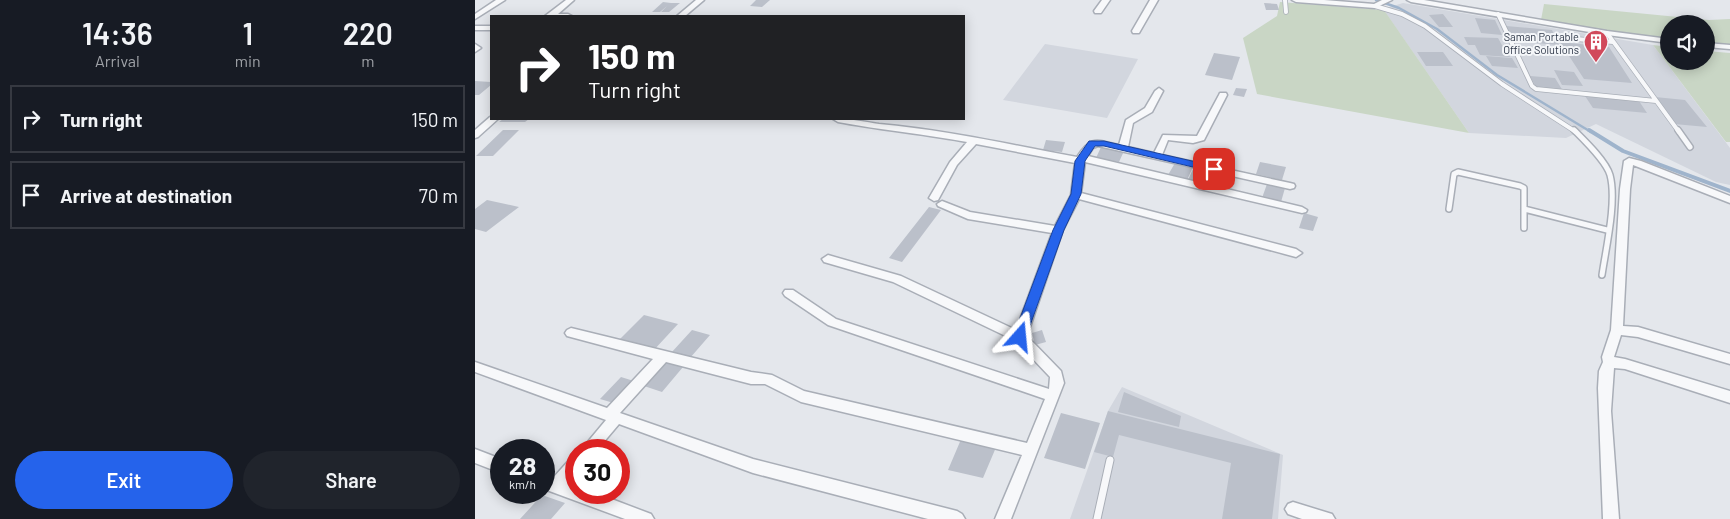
<!DOCTYPE html>
<style>
body{margin:0;font-family:Barlow,sans-serif;background:#20242c;color:#f1f3f6;height:100vh;display:flex;flex-direction:column;font-size:19px;white-space:nowrap}
*{box-sizing:border-box;margin:0}
p{font-size:16px;color:#9ea1a6}
.icon{flex:none;width:28px;height:28px;fill:none;stroke:currentColor;stroke-width:2;stroke-linecap:round;stroke-linejoin:round}
.map{position:relative;flex:1;overflow:hidden}
.side{display:flex;flex-direction:column;background:#171b24;width:475px}
.side>*{flex:none}
.hud{position:absolute;left:15px;top:15px;width:475px;height:105px;border-radius:0px;box-shadow:0 2px 12px #0003;background:#202124;color:#fff;overflow:hidden}
.controls{position:absolute;left:1185px;top:15px;display:grid;gap:10px}
.controls a{display:grid;place-items:center;width:55px;height:55px;border-radius:50%;background:#171b24;box-shadow:0 2px 12px #0003;font-size:25px}
.speed{position:absolute;left:15px;top:439px;display:flex;gap:10px;font-size:25px;font-weight:700;text-align:center}
.speed>*{display:grid;place-content:center;width:65px;height:65px;border-radius:50%;background:#171b24;box-shadow:0 2px 12px #0003;line-height:1}
.speed small{font-size:12px;font-weight:400}
.speed .limit{border:8px solid #d22;background:#fff;color:#111}
.pin{position:absolute;display:grid;place-items:center;width:42px;height:42px;color:#fff;margin:-21px;border-radius:10px;box-shadow:0 2px 8px #0006}
.me{position:absolute;width:55px;margin:-28px;rotate:18deg;stroke-linejoin:round;filter:drop-shadow(0 0 4px #0008)}
.turn{display:flex;align-items:center;gap:18px;height:105px;padding:0 15px;font-size:22px}
.turn .icon{width:65px;height:65px;stroke-width:2.5}
.turn b{display:block;font-size:35px;line-height:42px}
.eta{display:flex;justify-content:space-evenly;align-items:center;height:85px;text-align:center}
.eta b{font-size:30px;font-weight:600;line-height:35px}
.primary-button{display:flex;gap:10px;margin-top:auto;padding:10px 15px}
.primary-button a{flex:1;height:58px;border-radius:30px;background:#2563eb;color:#fff;font-size:20px;font-weight:600;line-height:58px;text-align:center}
.primary-button a+a{background:#20242c;color:#f1f3f6}
ul{padding:0;list-style:none}
li{display:flex;align-items:center;gap:15px;height:68px;margin:0 10px 8px;padding:0 5px;border:2px solid #363941;border-radius:0px}
li div{flex:1}
li b{display:block;font-size:19px}
li em{font-style:normal}
main{display:flex;flex:1;min-height:0}
.map>svg:first-child{display:block}
.built{fill:#d2d6de}
.green{fill:#c9d6c5}
.lines{fill:none;stroke-linecap:round;stroke-linejoin:round}
.stream-far1{stroke:#9fb4cc;stroke-width:2.5}
.stream{stroke:#9fb4cc;stroke-width:4}
.building{fill:#bbc0ca}
.service-far2-casing{stroke:#a9aeb7;stroke-width:5.5}
.service-far1-casing{stroke:#a9aeb7;stroke-width:8}
.service-casing{stroke:#a9aeb7;stroke-width:9}
.minor-casing{stroke:#a9aeb7;stroke-width:3}
.service-far2{stroke:#f7f8fa;stroke-width:4}
.service-far1{stroke:#f7f8fa;stroke-width:5}
.service{stroke:#f7f8fa;stroke-width:7}
.minor{fill:#f7f8fa;fill-rule:evenodd}
.route{fill:#2563eb;stroke:#184099}
.labels{text-anchor:middle;dominant-baseline:central;stroke-width:4;stroke-linejoin:round;paint-order:stroke}
.far-poi-label{font-size:11px;fill:#2b3445;stroke:#f4f6f9;text-anchor:end}
</style>
<main>
<section class="side">
<div class="eta">
<div><b>14:36</b><p>Arrival</p></div>
<div><b>1</b><p>min</p></div>
<div><b>220</b><p>m</p></div>
</div>
<ul>
<li><svg class="icon" aria-label="right" viewBox="0 0 24 24"><path d="M7 20v-9h11M14 6l5 5-5 5"/></svg><div><b>Turn right</b></div><em>150 m</em></li>
<li><svg class="icon" aria-label="arrive" viewBox="0 0 24 24"><path d="M6 21V4h12l-3 4 3 4H6"/></svg><div><b>Arrive at destination</b></div><em>70 m</em></li>
</ul>
<div class="primary-button"><a>Exit</a><a>Share</a></div>
</section>
<div class="map">
<svg width="1255" height="519" viewBox="0 0 1255 519">
<rect width="100%" height="100%" fill="#e4e7ec"/>
<path class="built" d="M928,3l250,42 77,103v37l-14,-3 -120,-58 -30,14 -97,-5 -86,-124z
M570,44l93,15 -31,59 -104,-18z
M647,387l161,68 -5,64h-208l38,-108z"/>
<path class="green" d="M805,2l104,8 85,123 -212,-39 -14,-56 34,-22z
M1069,4l165,16 21,-1v26l-24,-3v-18h-37v15l-38,-4 -90,-15z
M1178,45l16,2v14h37v-10l24,2v89h-4z"/>
<g class="lines">
<path class="stream-far1" d="M901,0l23,8 38,21 60,46 94,57"/>
<path class="stream" d="M1114,130l34,21 107,40"/>
</g>
<path class="building" d="M281,0h14l-8,7 -12,-1z
M188,2l8,1h9l-11,9h-8l6,-6 -7,6h-8z
M789,3l13,1 2,6h-13z
M968,14l10,13h-14l-10,-12z
M1000,18l20,2 7,15 -21,-2z
M1031,26l46,4 7,15 -46,-4z
M989,37l34,1 5,9h-12h14l5,10 -30,-2 -5,-10h-7z
M1085,42l49,5 23,36 -48,-4z
M942,52h26l10,14h-27z
M739,53l26,4 -8,23 -27,-5z
M1011,56l26,2 6,10 -26,-2z
M1079,70l20,2 9,14 -21,-1z
M1055,76l25,2 8,13 -26,-2z
M0,81l16,1v3l-12,10h-4z
M761,88l11,1 -3,8 -11,-2z
M1110,96l54,5 8,12 -54,-5z
M1180,97l30,3 22,27 -33,-3z
M28,119h26l-4,3h-26z
M28,130h16l-26,26h-17z
M571,140l19,2 -3,10 -19,-2z
M626,147l23,4 -5,11 -23,-4z
M785,162l26,5 -4,13 -26,-6z
M700,163l18,4 -6,13 -19,-5z
M719,167l11,3 -6,13 -11,-3z
M792,184l18,4 -4,14 -19,-4z
M12,200l32,7 -33,25 -11,-3v-20z
M454,207l12,3 -39,52 -13,-4z
M829,213l14,4 -5,14 -14,-3z
M169,315l34,9 -25,27 -35,-10z
M217,330l18,5 -20,23 -19,-5z
M567,330l4,12 -11,3 -3,-12z
M191,362l17,5 -21,25 -18,-6z
M146,377l16,5 -20,22 -17,-5z
M649,392l57,24 -2,11 -61,-15z
M633,411l172,43 -8,65h-50l9,-56 -112,-28 -6,22 -19,-5z
M586,413l39,10 -15,46 -41,-11z
M487,437l35,8 -14,33 -35,-8z
M67,495l23,8 -14,16h-31z"/>
<g class="lines">
<defs>
<path id="service-far2" d="M810,0l1,12
M900,6l27,8 23,12 77,58 74,48
M1023,14l34,72 4,3 120,12
M1132,33l72,99
M1088,38l50,4"/>
<path id="service-far1" d="M1099,130c11,11 32,31 36,45 7,26 -4,73 -8,100
M1203,130l12,17
M974,209l5,-35 4,-2 62,14 4,2v40
M1049,209l83,21"/>
<path id="service" d="M622,519l13,-59"/>
<path id="minor" d="M21,0h9l-30,19v-5z
M91,0h8l-16,14h10l4,2h-27z
M221,0h8l-19,16h-8z
M627,0h8l-9,13h-6l-1,-2z
M675,0h8l-19,33h-6l-1,-2z
M817,0h32l50,4 8,-4h10l-17,8 -79,-6z
M932,0h17l183,31 62,8v4l-62,-8 -196,-33z
M0,26h16v4h-16z
M1231,43l24,2v4l-24,-2z
M0,44l6,4 -6,4z
M684,88l4,3 -11,21 -19,11 -5,24 26,6 9,-18 34,1 22,-41 1,-2h6l1,2 -23,45 -11,3 -25,-3 -6,15 128,28 4,1 1,2 -1,2 -4,1 -192,-43 -5,2 -5,8 214,51 5,3 -1,2 -4,1 -217,-51 -4,31 215,56 6,4 -6,4 -217,-58 -16,31 -36,106 34,35 3,12 -53,136h-16l27,-64 -221,-53 -36,-18h-14l-85,-22 -46,51 133,46 204,52 5,3 3,5h-37l-175,-46 -134,-49 -22,26h-16l25,-30 -131,-48v-10l132,46 46,-49 -86,-23 -2,-3 2,-3 4,-2 180,44 21,3 32,16 223,52 18,-44 -217,-74 -43,-29 -2,-3 2,-3h8l43,29 213,70 1,-12 -34,-36 -123,-59 -69,-20 -2,-3 6,-4 73,21 115,54 36,-97 -84,-14 -30,-13 -1,-2 5,-3 28,11 85,14 16,-31 4,-32 -99,-19 -19,21 -19,35 -4,1 -5,-3 21,-36 17,-20c-43,-8 -86,-12 -129,-20l-5,-3c16,-1 31,3 46,5 67,6 133,21 198,33 14,-22 19,-17 42,-12l7,-25 19,-12 10,-17z
M15,117l8,2 -20,18 -3,1v-8z
M1154,158l12,3 89,35v7l-97,-38 -3,24 -7,137 15,1 92,27v10l-92,-27 -17,-2 -7,22 11,2 105,32v12l-105,-34 -11,-1 -3,43 8,108h-16l-5,-131 1,-17 4,-9 -1,-5 9,-27 9,-141 4,-28z
M0,449l26,10v14l-26,-10z
M101,456v17l-8,10 8,4v5h17l58,22 3,5h-29l-81,-30v-14l9,3 18,-20z
M818,502l39,12 3,5h-33l-14,-5 -3,-5 3,-5z"/>
</defs>
<use href="#service-far2" class="service-far2-casing"/>
<use href="#service-far1" class="service-far1-casing"/>
<use href="#service" class="service-casing"/>
<use href="#minor" class="minor-casing"/>
<use href="#service-far2" class="service-far2"/>
<use href="#service-far1" class="service-far1"/>
<use href="#service" class="service"/>
<use href="#minor" class="minor"/>
</g>
<path class="route" d="M614,141h15l110,25 5,3 -5,3 -110,-26h-9l-10,15 -4,33 -17,36 -38,107 -2,4h-9l-2,-4 40,-107 18,-36 4,-33z"/>
<defs>
<symbol id="building-pin" viewBox="-11 -11 22 30"><path d="M0 17L-7.5 6A9.5 9.5 0 1 1 7.5 6Z" fill="#d1495b" stroke="#f4f6f9"/><path d="M-4-6H4V6H1V3H-1V6H-4ZM-2.5-4.3h1.7v1.8h-1.7ZM.8-4.3h1.7v1.8H.8ZM-2.5-1h1.7V.8h-1.7ZM.8-1h1.7V.8H.8Z" fill="#fff"/></symbol>
</defs>
<g fill-rule="evenodd">
<use href="#building-pin" x="1107" y="28" width="28" height="38"/>
</g>
<g class="labels">
<g class="far-poi-label">
<text x="1104" y="36">Saman Portable<tspan x="1104" dy="13">Office Solutions</tspan></text>
</g>
</g>
</svg>
<div class="controls">
<a><svg class="icon" aria-label="sound" viewBox="0 0 24 24"><path d="M4 9h4l5-4v14l-5-4H4zM17 9q2 3 0 6"/></svg></a>
</div>
<div class="speed"><div>28<small>km/h</small></div><div class="limit">30</div></div>
<div class="pin" style="left:739px;top:169px;background:#d93025"><svg class="icon" aria-label="arrive" viewBox="0 0 24 24"><path d="M6 21V4h12l-3 4 3 4H6"/></svg></div>
<svg class="me" style="left:545px;top:337px" viewBox="-20 -20 40 40"><path d="M0-17L14 15 0 8-14 15z" fill="#2563eb" stroke="#fff" stroke-width="4"/></svg>
<div class="hud">
<div class="turn"><svg class="icon" aria-label="right" viewBox="0 0 24 24"><path d="M7 20v-9h11M14 6l5 5-5 5"/></svg><div><b>150 m</b>Turn right</div></div>
</div>
</div>
</main>
